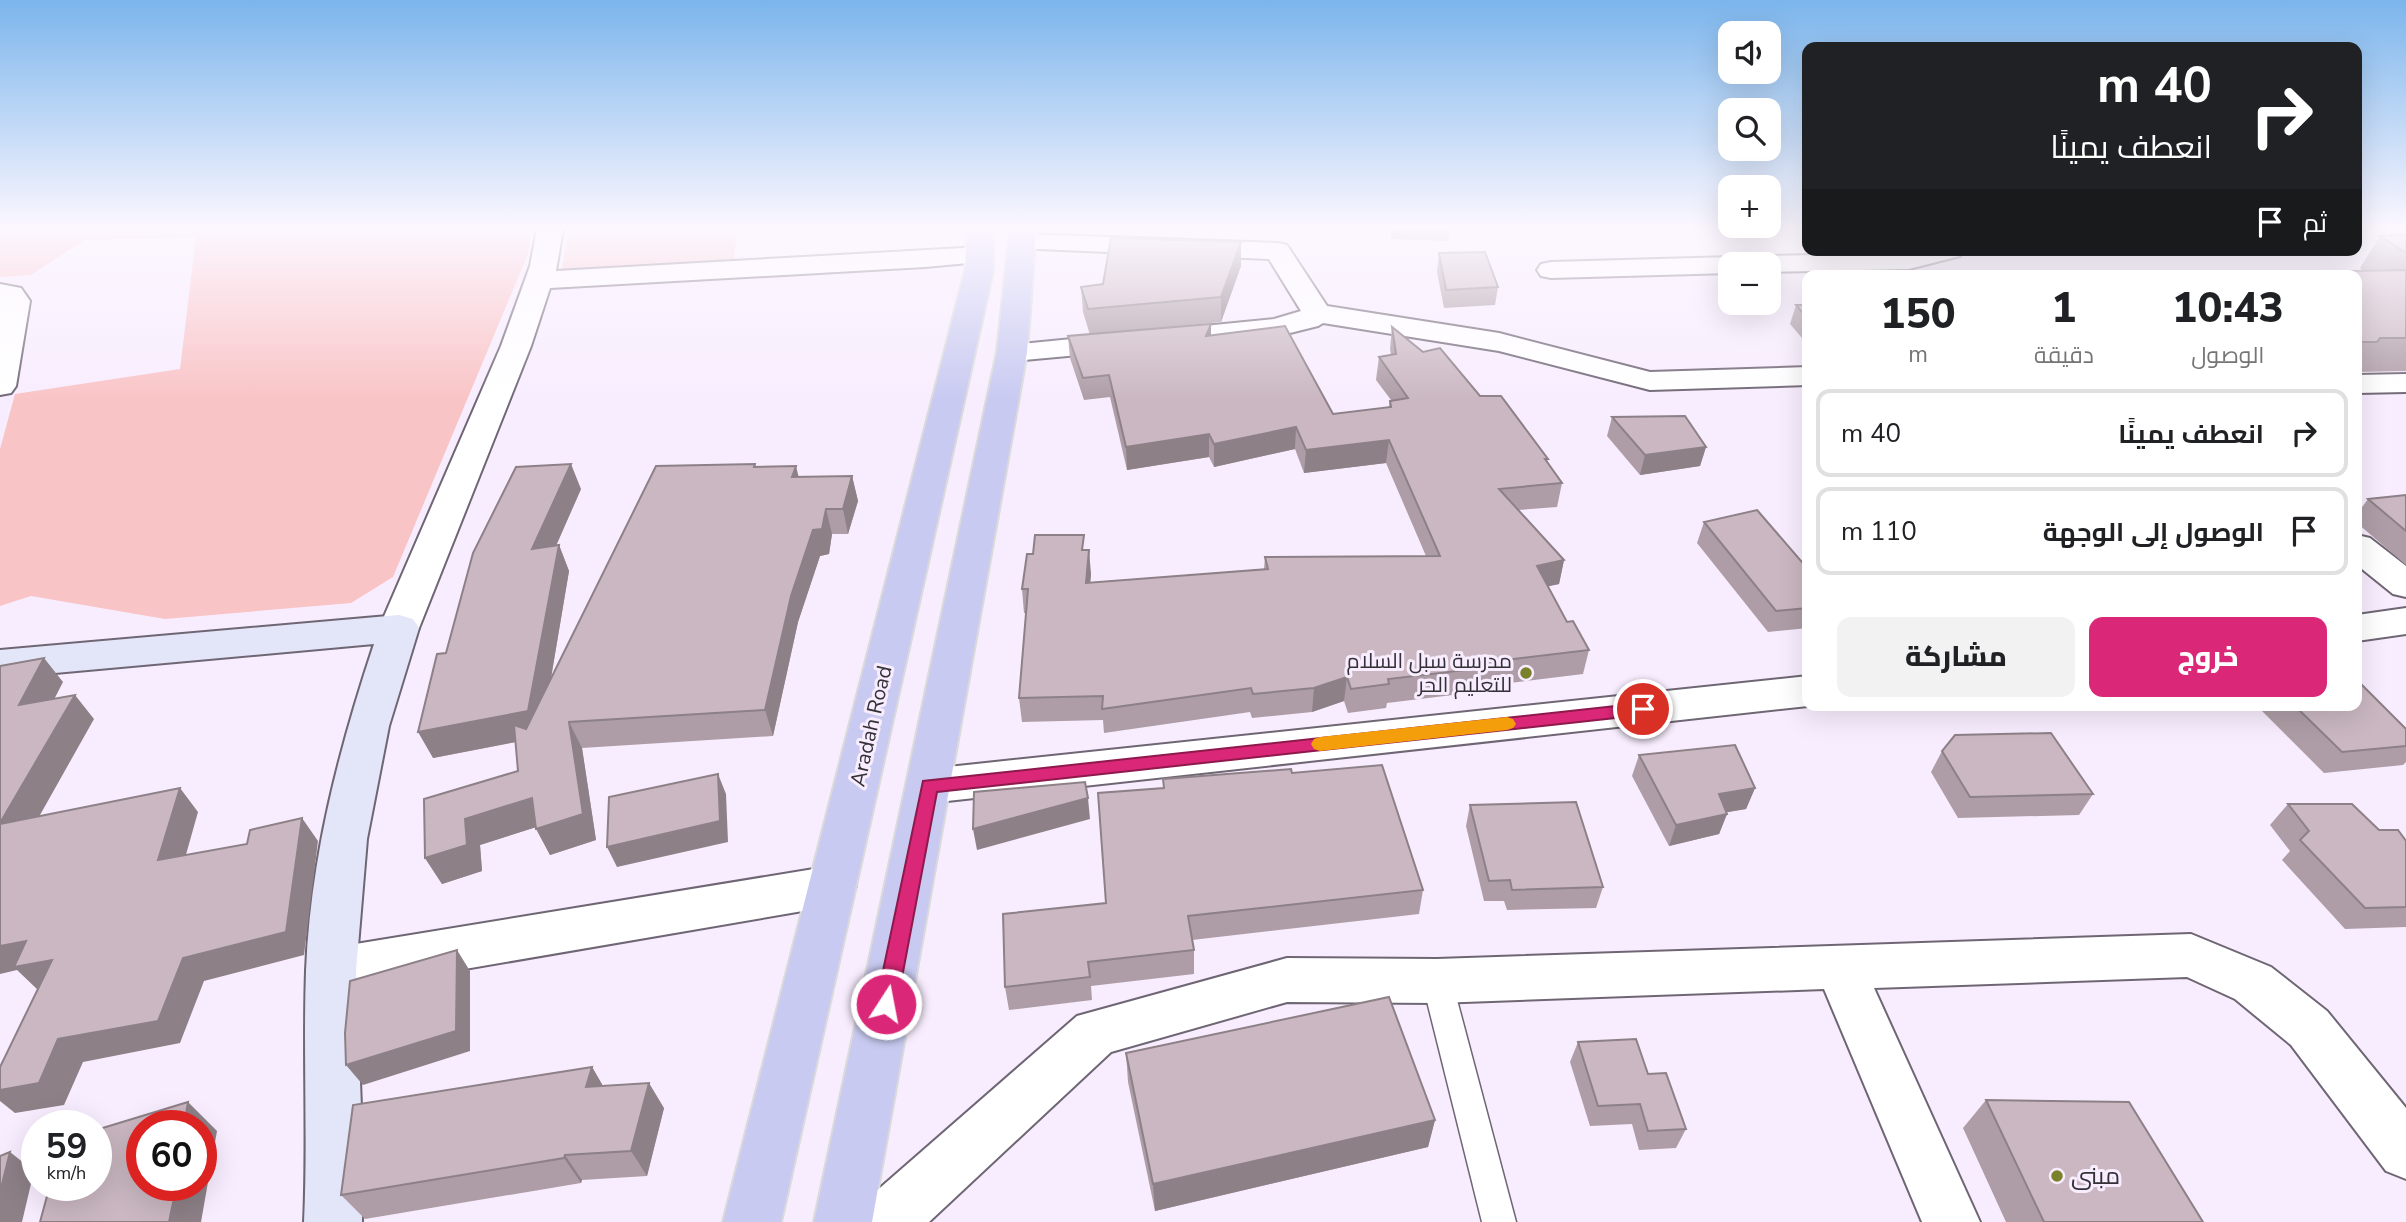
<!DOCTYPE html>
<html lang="ar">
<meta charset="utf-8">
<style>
body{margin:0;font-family:"Nunito Sans",Cairo,sans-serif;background:#f2f2f2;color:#202124;direction:rtl;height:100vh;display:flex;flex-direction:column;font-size:26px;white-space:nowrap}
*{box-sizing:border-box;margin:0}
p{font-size:23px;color:#757577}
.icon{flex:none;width:38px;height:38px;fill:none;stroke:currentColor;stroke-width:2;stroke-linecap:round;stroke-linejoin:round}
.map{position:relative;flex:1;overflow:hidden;direction:ltr}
.sheet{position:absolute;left:1802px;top:270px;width:560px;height:441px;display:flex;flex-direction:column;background:#fff;border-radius:14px;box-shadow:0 7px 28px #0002;direction:rtl}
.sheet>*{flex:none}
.top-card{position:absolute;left:1802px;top:42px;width:560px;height:214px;border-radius:14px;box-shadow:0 7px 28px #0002;direction:rtl;background:#202124;color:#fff;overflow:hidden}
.controls{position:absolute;left:1718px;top:21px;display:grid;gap:14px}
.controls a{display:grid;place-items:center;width:63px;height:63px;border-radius:14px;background:#fff;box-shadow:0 7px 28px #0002;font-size:35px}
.speed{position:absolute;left:21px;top:1110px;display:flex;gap:14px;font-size:35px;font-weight:700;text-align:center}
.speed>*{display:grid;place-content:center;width:91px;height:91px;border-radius:50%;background:#fff;box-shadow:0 7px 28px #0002;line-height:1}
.speed small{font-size:18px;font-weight:400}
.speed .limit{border:10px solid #d22;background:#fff;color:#111}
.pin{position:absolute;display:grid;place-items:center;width:60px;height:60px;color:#fff;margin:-30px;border:4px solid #fff;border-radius:50%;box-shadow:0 2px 7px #0007}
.me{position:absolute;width:77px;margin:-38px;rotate:11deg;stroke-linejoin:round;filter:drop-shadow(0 0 5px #0008)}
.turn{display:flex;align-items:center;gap:24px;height:147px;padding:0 35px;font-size:32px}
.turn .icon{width:91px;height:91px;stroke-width:2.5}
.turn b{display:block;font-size:49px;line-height:60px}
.then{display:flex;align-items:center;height:66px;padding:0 35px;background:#0003;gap:14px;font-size:26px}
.eta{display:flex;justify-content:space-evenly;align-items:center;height:119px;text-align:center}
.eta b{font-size:42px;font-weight:800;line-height:49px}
.button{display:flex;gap:14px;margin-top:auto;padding:14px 35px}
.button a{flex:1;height:80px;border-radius:14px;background:#db2777;color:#fff;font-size:28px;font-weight:800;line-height:80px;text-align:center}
.button a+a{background:#f2f2f2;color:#202124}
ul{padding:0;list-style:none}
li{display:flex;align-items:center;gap:21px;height:88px;margin:0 14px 10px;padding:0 21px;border:4px solid #e0e0e0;border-radius:14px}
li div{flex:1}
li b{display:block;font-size:26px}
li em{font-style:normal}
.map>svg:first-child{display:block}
.green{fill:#f9c4c6}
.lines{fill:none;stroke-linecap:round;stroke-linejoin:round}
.lane-casing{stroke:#6f6674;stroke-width:3}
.street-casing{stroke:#6f6674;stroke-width:4}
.secondary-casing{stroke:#6f6674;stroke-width:4}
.primary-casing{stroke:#dadadb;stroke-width:4}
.lane{fill:#fff;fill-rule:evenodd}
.street{fill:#fff;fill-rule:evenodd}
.secondary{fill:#e3e5f8;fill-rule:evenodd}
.primary{fill:#c8caf1;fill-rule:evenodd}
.wall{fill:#ae9da6}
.shaded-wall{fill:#8d8087}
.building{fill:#cab7c1;stroke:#8d8087;stroke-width:2}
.route{fill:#db2777;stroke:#8e194d;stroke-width:2}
.slow{fill:#f59e0b}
.poi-dot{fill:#7b802a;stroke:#f8edfe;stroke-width:2.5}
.labels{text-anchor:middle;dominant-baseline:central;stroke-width:6;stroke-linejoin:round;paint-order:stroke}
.poi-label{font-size:21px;fill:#343037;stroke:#f8edfe;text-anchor:end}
.street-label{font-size:21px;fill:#343037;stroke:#f8edfe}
.near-poi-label{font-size:24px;fill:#343037;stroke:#f8edfe;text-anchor:start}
</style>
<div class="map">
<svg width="2406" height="1222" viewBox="0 0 2406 1222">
<rect width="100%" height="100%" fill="#f8edfe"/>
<path class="green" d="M0,229h532l-4,25 -135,323 -42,26 -186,16 -134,-23 -31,10v-157l15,-55 165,-25 16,-132 -112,3 -53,35 -31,2z
M569,229h168l-3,30 -173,15z"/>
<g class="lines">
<defs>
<path id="lane" d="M1437,968l11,4 4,9 64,241h-34l-60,-241 4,-9z"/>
<path id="street" d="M537,229h26l-7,42 424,-24 10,2 3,6 -3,6 -65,6 -375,21 -19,58 -112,282 -6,9 -14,4 -14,-4 -6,-9 122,-282 29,-80z
M1023,234l255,9 9,2 40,61 172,27 151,39 158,-5v18l-158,5 -151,-39 -176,-28 -5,3 -44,11 -262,24 -11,-3 -4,-6 4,-6 273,-27 27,-8 -32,-52 -255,-11 -4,-6 4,-6z
M1919,250h45l-4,6 -51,13 -140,3v-8h-17l4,-6 10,-2 143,-3z
M1731,257l10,2 3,5h-13v9l-180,5 -10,-2 -4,-6 4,-6 10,-2z
M0,284l21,4 9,13 -14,85 -5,7 -11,2z
M2406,374v18l-49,1v-18z
M2357,535l13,3 36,28v31l-13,-3 -36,-29z
M2406,608v26l-49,7v-26z
M1808,676v30l-879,97 -16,-5 -6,-12 6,-12 16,-5z
M832,866l17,6 7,14 -7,14 -17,6 -501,86 -18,-7 -7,-15 7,-15 18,-7z
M2191,934l80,33 56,44 79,97v71l-20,-8 -95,-126 -56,-46 -48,-22 -313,11 106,234h-58l-98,-233 -387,14 -150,-1 -176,50 -182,170h-72l8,-21 212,-185 210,-58 150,1z"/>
<path id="secondary" d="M399,615l14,4 6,9 -30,98 -22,113 -11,131 7,193 -1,59h-58c4,-84 -1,-167 2,-251 4,-111 33,-222 68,-327l-374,34v-28z"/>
<path id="primary" d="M967,229h26v42l-212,951h-58l242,-951z
M1010,229h26l-9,123 -155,870h-58l183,-870z"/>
</defs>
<use href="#lane" class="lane-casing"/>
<use href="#street" class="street-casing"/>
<use href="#secondary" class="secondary-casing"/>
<use href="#primary" class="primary-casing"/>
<use href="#lane" class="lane"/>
<use href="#street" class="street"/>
<use href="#secondary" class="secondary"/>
<use href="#primary" class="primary"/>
</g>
<path class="wall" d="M1391,229h59l-2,12 -57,-2z
M2406,234v137l-49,1v-97h-54l2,-3 58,-1 -3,-3 20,-32z
M1439,253l59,34 -3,18 -51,3 -7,-36z
M1241,266l-20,56 -123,12 113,-10v12l122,78 56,-7 1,-6 1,-1 -15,-20 3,-23 12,-2 -1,-6 2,-22 88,69 68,63 -1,3 15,21 -5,24 -39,3 46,50 -5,24 -12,2 20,36 22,28 -6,24 -121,15 -1,5 -74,9 -1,5 -38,5 -4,-12 -32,11 -60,6 -2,-6 -146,21 -1,-13 -81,2 -3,-24 7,-85h-2l-2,-24 63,-39 6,24 -1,9 174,-14 1,-12 161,-1 -40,-93 -82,10 -9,-24 -81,18 -5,-10 -82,13 -17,-73 -26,3 -14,-42 -2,-22 22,-1 -7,-23 -2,-25z
M1796,305h12v40l-18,-21z
M1612,417l94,30 -6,19 -60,9 -33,-39z
M755,464l1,3 42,10 54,-1 6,25 -10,33h-16l-3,20 -9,2 -22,66 -25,114 -191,12 14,92 -46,15 -14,-28 -56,18 2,26 -40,13 -17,-26 93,-87 -2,-29 -83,16 13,-105 135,-164 -25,57 3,-1 10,26 -18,107z
M2406,495v70l-49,-42v-9l11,-15z
M1704,522l104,47v59l-40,4 -71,-89z
M2256,705h101l49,24v33l-3,3 -79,8z
M1942,751l151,43 -14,21 -121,3 -27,-46z
M1639,755l116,33 -9,21 -19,3v2l-8,20 -50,12 -37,-70z
M1292,773l131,117 -4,24 -227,26 2,10v24l-103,12 1,14 -83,10 -4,-23 101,-84 57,-115v-9z
M2288,804l91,26 27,11v86l-61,2 -63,-69 8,-9 -20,-26z
M1470,805l133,82 -7,21 -89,2 -3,-9h-20l-18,-75z
M1578,1042l108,87 -10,19 -37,2 -7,-26 -42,2 -20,-64z
M1126,1053l309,67 -7,27 -273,64 -27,-129z
M592,1067l11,19 61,22 -17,68 -65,4 -1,3 -216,36 -24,-24z
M1986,1100l217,122h-197l-43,-94z"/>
<path class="shaded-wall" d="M1241,242v24l-20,56v-25z
M1211,324v21l-5,-9z
M1296,427l-1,22 -81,18v-23z
M1209,434v23l-82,13 -1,-23z
M1389,440l-3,23 -82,10 2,-23z
M1706,447l-6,19 -60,9 5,-20z
M571,464l10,25 -38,86 -11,-26z
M796,466l6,25 -10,-14z
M852,476l6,25 -10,33 -5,-25z
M826,509l6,25 -3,20 -9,2 -22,66 -25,114 -8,-26 26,-114 22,-66z
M559,545l10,26 -28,166 -108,21 -15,-26z
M1089,550l2,24 -3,33 -2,-24z
M1564,560l-5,24 -27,6 5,-24z
M44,658l19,24 -24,47 -20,-24z
M1347,677l-3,24 -32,11 2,-24z
M75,695l19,24 -72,128 -22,-24z
M569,722l13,26 14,92 -46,15 -14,-26z
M718,774l8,20 2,48 -111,25 -10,-20z
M180,788l18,24 -20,71 -20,-23z
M1755,788l-9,21 -35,6 8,-21z
M532,798l14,26 -66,21 2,26 -40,13 -17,-26 40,-39z
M1088,798l2,21 -113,31 -4,-21z
M1727,814l-8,20 -50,12 7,-21z
M302,818l16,23 -14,114 -100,26 -24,62 -97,19 -19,43 -49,8 -15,-12v-11l58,-51 125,-81z
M26,941l26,19 -14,30 -21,-20 -17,4v-28z
M457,950l13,21v80l-107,34 -17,-20z
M592,1067l15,26 -21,-6z
M649,1083l15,25 -17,68 -16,-25z
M188,1102l29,29 -16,91h-32v-22l3,-15h29v-60h-17z
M1435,1120l-7,27 -273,64 -2,-27z
M10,1152l24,19 -12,51h-22v-30z
M565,1155l17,25 -1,3 -17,-25z"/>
<path class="building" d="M2406,234v19l-26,-17z
M1111,238l130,4 -20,55 -133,12 -7,-22 22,-3z
M1485,252l13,35 -52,3 -7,-37z
M2406,270v68h-26l-3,4h-20v-32h2l-2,-2v-33h-48l-4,-3z
M1935,273l2,2h-31z
M1796,305h12v14z
M1211,324l-5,12 79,-10 48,88 58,-7 -1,-6 18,-3 -29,-41 17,-3 -4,-27 31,25 17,-4 40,48h21l47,63h-3l17,24 -63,6 65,71 -27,6 30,56 6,-1 16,29 -125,15 2,5 -78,9 1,5 -38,5 -4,-12 -33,11 -61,6 -2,-6 -149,21 1,-13 -84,2 9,-109h-6l5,-35h6l2,-19h49l-2,15h7l-3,33 182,-14 -3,-12 175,-1 -51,-116 -83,10 -10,-23 -82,17 -5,-10 -83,13 -17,-72 -26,3 -15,-42z
M1685,416l21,31 -61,8 -33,-38z
M571,464l-39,85 27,-4 -31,166 -110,21 19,-78 9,-1 27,-100 43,-86z
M755,464l-1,3 42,-1 -4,11 60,-1 -9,33h-17l-4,20 -9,1 -22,66 -26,114 -196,12 14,92 -47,15 -4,-31 -67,21 2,26 -42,13 -1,-59 94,-28 -4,-46 12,4 130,-263z
M2406,495v36l-38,-32z
M1757,510l51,59v39l-32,3 -72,-89z
M44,658l-25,47 56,-10 -75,128v-157z
M2357,680l49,49v17l-64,6 -48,-47h63z
M2051,733l42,61 -123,3 -28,-46 13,-16z
M1735,745l20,43 -36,6 8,20 -51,11 -37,-70z
M1382,765l41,125 -235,26 6,34 -106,12 2,15 -85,10 -2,-73 103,-11 -8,-110 66,-5 -1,-9 128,-10 1,4z
M718,774l2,47 -113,26 2,-50z
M1085,782l3,16 -115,31 1,-37z
M180,788l-22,72 89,-16 3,-14 52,-12 -16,114 -103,26 -25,63 -100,18 -19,44 -39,7v-23l52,-107 -38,7 12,-26 -26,5v-122z
M1576,802l27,85 -91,3 -2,-10 -21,1 -19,-76z
M2288,804h64l27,26h19l8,11v66l-41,1 -65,-68 9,-9z
M457,950l-1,81 -110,34 -1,-32 5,-52z
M1389,997l46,123 -282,64 -27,-131z
M1636,1039l12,35 18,-1 20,56 -38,2 -8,-27 -42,2 -20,-64z
M592,1067l-6,20 63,-4 -18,68 -66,4 -1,3 -223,37 12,-90z
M1986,1100l143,2 74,120h-159z
M188,1102l-4,23h-42v60h30l-3,15 5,-2 -5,24h-129l10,-37h46v-55z
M10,1152l-10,40v-36z"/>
<linearGradient id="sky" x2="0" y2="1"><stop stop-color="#7bb5ec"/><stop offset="0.57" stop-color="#fcf7ff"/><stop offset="1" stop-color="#fcf7ff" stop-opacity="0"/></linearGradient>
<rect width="2406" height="400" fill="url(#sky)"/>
<path class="route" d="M1643,703l9,6 -9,6 -706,77 -40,212 -3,7 -8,3 -7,-3 -3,-7 47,-223z"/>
<path class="slow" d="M1507,717l6,2 3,5 -3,4 -6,2 -187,21 -6,-2 -3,-5 3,-5 6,-2z"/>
<g class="poi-dot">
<circle cx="1526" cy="673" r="7"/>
<circle cx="2057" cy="1176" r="7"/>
</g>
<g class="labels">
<g class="poi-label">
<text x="1512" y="661">مدرسة سبل السلام<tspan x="1512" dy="24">للتعليم الحر</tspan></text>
</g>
<g class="street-label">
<text transform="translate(871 726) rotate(-77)">Aradah Road</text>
</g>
<g class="near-poi-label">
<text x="2071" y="1176">مبنى</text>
</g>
</g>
</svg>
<div class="controls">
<a><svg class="icon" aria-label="sound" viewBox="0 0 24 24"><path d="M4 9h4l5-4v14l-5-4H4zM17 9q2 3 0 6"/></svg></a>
<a><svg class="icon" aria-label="search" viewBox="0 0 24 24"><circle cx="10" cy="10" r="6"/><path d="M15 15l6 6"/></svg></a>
<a>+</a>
<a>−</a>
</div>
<div class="speed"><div>59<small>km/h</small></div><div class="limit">60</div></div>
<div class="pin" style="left:1643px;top:709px;background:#d93025"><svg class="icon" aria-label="arrive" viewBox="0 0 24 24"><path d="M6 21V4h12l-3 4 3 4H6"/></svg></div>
<svg class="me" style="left:886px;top:1004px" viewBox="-20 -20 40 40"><circle r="17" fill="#db2777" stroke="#fff" stroke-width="3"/><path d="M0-11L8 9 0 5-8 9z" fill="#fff"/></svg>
<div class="top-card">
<div class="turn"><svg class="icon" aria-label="right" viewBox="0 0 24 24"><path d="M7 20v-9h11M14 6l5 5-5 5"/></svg><div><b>40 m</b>انعطف يمينًا</div></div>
<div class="then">ثم<svg class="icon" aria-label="arrive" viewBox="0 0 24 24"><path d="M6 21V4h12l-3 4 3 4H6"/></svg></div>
</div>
<section class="sheet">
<div class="eta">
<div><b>10:43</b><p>الوصول</p></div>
<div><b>1</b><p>دقيقة</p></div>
<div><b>150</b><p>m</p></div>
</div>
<ul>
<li><svg class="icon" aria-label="right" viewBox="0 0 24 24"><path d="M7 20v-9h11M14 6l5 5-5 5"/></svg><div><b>انعطف يمينًا</b></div><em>40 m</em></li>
<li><svg class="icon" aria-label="arrive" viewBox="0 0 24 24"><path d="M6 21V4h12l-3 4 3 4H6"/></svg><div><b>الوصول إلى الوجهة</b></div><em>110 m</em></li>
</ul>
<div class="button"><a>خروج</a><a>مشاركة</a></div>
</section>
</div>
